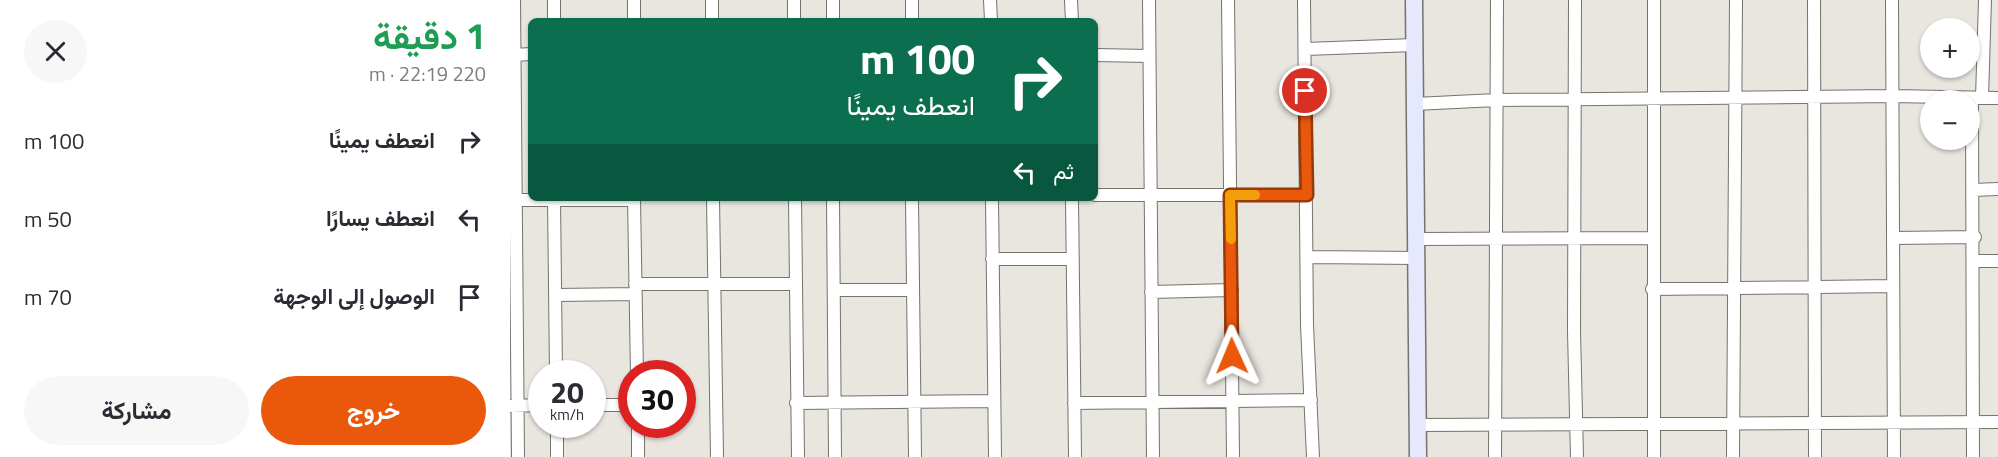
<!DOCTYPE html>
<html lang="ar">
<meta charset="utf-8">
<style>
body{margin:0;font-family:"Titillium Web",Vazirmatn,sans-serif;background:#f7f7f7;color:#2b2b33;direction:rtl;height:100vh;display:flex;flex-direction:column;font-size:22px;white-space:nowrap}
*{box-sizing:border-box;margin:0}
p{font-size:20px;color:#7c7c81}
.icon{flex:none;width:33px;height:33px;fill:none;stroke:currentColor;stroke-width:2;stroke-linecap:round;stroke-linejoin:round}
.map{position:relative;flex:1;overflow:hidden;direction:ltr}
.details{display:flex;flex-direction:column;background:#fff;width:510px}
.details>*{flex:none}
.banner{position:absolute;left:18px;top:18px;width:570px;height:183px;border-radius:9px;box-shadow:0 2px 4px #0004;direction:rtl;background:#0b6e4f;color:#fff;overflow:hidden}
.controls{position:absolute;left:1410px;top:18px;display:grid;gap:12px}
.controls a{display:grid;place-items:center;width:60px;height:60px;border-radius:50%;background:#fff;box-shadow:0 2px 4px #0004;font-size:30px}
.speed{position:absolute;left:18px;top:360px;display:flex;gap:12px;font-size:30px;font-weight:700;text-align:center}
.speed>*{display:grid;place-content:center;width:78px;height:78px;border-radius:50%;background:#fff;box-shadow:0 2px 4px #0004;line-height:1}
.speed small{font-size:15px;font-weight:400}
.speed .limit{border:9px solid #d22;background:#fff;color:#111}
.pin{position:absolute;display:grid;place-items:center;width:51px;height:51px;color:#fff;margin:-26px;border:3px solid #fff;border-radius:50%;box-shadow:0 2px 6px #0007}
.me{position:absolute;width:66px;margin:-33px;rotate:359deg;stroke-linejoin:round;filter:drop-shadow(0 0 4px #0008)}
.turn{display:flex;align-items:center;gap:21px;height:126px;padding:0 24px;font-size:27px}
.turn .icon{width:78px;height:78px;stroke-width:2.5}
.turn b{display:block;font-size:42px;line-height:51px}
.then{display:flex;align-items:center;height:57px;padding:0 24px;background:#0003;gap:12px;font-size:22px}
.round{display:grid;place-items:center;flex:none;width:63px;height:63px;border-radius:32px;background:#f7f7f7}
.overview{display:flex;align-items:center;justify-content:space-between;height:102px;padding:0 24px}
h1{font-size:36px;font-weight:700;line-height:45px;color:#1e9e55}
.primary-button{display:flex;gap:12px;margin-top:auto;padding:12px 24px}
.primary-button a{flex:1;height:69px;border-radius:36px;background:#ea580c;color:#fff;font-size:24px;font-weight:700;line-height:69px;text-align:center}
.primary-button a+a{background:#f7f7f7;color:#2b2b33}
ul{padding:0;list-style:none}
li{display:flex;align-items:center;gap:18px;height:78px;padding:0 24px}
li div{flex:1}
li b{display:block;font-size:22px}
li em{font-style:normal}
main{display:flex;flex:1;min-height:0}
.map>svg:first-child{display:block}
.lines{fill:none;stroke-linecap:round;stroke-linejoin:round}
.street-casing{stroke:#76726c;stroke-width:14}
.secondary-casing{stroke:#76726c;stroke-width:19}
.street{stroke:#fff;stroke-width:12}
.secondary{stroke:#e6e8fd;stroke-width:16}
.route-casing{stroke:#983908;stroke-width:15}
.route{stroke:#ea580c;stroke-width:10}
.slow{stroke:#f59e0b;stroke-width:10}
</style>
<main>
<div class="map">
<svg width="1488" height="457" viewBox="0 0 1488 457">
<rect width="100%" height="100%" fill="#e9e5df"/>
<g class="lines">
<defs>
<path id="street" d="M4,0l4,457
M124,0v21
M284,0v21
M323,0v21
M402,0v21
M480,0l1,21
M561,0l1,21
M639,0l4,457
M718,0l5,457
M794,0l3,325 6,132
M1065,0l-1,331 3,126
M1144,0v457
M1304,0l1,457
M1382,0l2,457
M44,21v-21
M202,21v-21
M795,49l109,-4
M5,55l16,-1
M585,55l54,1
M1462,98l1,359
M1472,98l3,-98
M905,104l81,-4 397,-4 105,2
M1463,190l25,-1
M585,195h212
M44,198l2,176
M124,198l3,176
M203,198l4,259
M285,198l3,259
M323,198l2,259
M402,198l3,259
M482,198l3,259
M562,198l3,259
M0,200h124
M1384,238l81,-1
M907,239l236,-1
M798,257l109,1
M482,259h81
M1465,261h23
M125,284h160
M1142,289l241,-3
M325,290h78
M641,292l81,-2
M46,295l79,-1
M286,403l197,-2
M564,403l237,-3
M82,405h40
M1,406l31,-1
M47,424v33
M128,424v33
M907,425l581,-3
M985,457l2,-457
M1223,457l3,-457"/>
<path id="secondary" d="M904,0l4,457"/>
</defs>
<use href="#street" class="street-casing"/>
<use href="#secondary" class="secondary-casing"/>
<use href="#street" class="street"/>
<use href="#secondary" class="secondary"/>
</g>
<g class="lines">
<defs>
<path id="route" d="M722,356l-2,-161h77l-2,-104"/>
</defs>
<use href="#route" class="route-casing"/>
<use href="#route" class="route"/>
<path class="slow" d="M721,239l-1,-44h25"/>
</g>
</svg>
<div class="controls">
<a>+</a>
<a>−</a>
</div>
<div class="speed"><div>20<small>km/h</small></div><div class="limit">30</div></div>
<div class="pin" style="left:795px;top:91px;background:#d93025"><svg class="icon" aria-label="arrive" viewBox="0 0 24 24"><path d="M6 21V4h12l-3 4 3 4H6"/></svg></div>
<svg class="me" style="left:722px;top:356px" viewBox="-20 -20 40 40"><path d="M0-17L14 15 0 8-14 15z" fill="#ea580c" stroke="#fff" stroke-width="4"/></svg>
<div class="banner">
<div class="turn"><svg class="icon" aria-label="right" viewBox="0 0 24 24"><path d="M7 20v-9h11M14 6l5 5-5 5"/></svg><div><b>100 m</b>انعطف يمينًا</div></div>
<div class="then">ثم<svg class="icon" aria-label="left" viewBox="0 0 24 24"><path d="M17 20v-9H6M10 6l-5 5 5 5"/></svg></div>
</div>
</div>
<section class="details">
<div class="overview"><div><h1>1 دقيقة</h1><p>220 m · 22:19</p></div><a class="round"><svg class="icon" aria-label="close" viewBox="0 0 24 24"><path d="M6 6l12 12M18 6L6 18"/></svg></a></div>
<ul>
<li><svg class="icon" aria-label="right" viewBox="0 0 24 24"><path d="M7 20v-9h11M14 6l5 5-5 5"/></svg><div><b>انعطف يمينًا</b></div><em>100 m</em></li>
<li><svg class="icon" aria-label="left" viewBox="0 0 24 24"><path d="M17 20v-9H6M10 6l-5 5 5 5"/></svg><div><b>انعطف يسارًا</b></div><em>50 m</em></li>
<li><svg class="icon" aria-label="arrive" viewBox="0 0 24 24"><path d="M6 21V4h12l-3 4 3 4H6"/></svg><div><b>الوصول إلى الوجهة</b></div><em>70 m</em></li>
</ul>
<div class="primary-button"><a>خروج</a><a>مشاركة</a></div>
</section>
</main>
